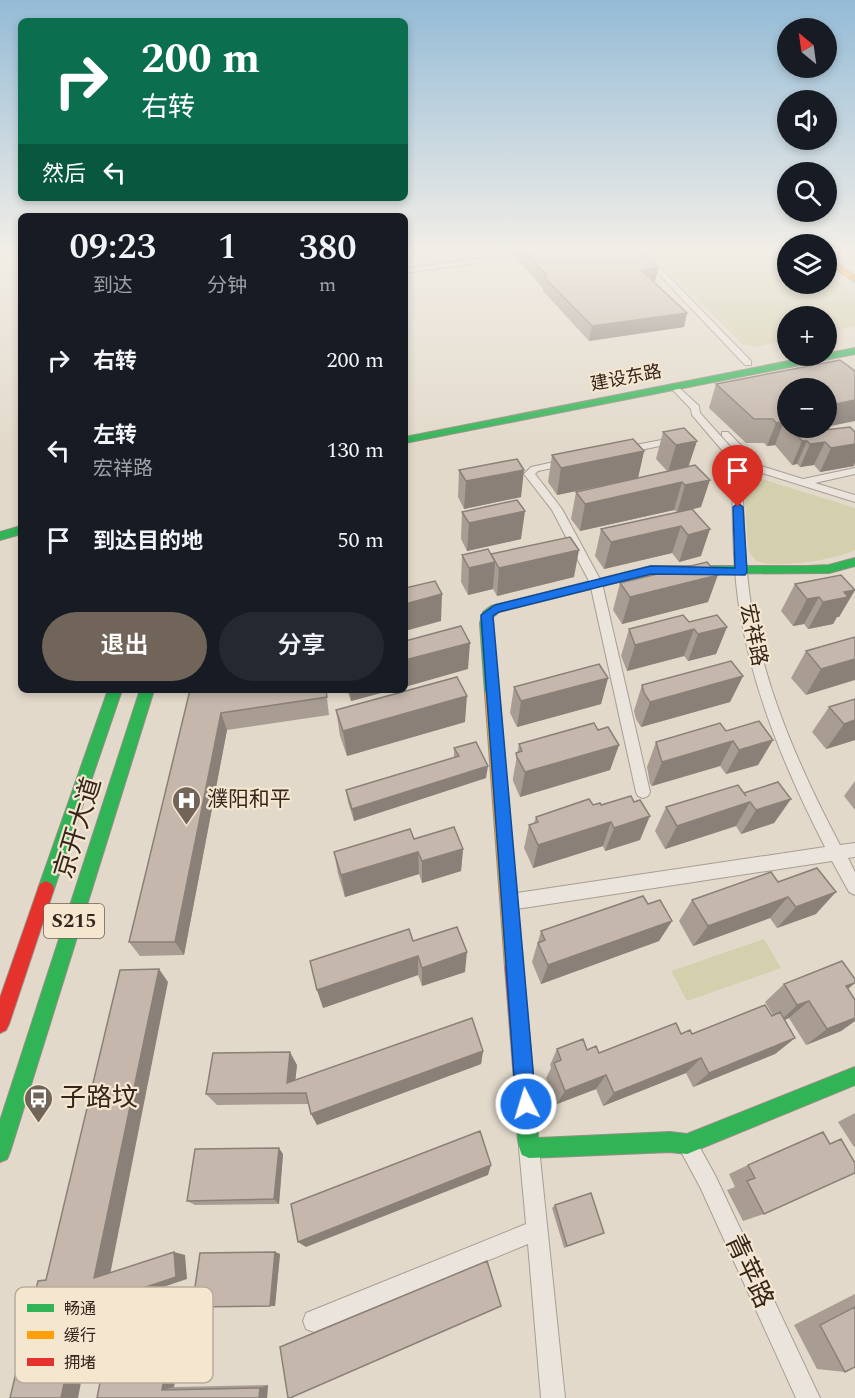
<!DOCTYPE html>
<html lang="zh">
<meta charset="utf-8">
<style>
body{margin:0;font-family:Spectral,"Noto Sans SC",serif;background:#242831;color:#f1f3f6;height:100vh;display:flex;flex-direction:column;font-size:22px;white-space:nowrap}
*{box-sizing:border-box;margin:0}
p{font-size:20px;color:#9ea1a6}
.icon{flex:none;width:33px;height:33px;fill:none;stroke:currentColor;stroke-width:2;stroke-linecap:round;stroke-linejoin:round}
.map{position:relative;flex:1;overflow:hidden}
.sheet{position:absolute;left:18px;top:213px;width:390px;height:480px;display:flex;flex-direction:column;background:#171b24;border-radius:9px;box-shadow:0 3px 9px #0003}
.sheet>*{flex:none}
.hud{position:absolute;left:18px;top:18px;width:390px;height:183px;border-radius:9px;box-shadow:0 3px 9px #0003;background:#0b6e4f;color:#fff;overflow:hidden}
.needle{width:39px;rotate:331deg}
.controls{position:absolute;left:777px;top:18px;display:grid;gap:12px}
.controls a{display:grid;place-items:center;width:60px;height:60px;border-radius:50%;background:#171b24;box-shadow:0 3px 9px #0003;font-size:30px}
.pin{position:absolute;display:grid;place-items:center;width:51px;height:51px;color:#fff;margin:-62px -26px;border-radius:50% 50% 50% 0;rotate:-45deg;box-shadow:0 0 6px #0007}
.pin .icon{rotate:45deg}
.me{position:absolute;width:66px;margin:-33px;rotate:355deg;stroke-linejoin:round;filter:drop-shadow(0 0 4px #0008)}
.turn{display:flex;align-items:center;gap:21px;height:126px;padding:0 24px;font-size:27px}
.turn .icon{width:78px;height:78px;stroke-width:2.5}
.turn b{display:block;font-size:42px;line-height:51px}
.then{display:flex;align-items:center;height:57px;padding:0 24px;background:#0003;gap:12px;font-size:22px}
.eta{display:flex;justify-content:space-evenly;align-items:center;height:102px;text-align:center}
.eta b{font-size:36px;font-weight:600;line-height:42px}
.cta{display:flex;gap:12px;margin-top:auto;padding:12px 24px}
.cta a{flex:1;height:69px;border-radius:36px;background:#71655a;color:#fff;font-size:24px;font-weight:600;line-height:69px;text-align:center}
.cta a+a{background:#242831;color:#f1f3f6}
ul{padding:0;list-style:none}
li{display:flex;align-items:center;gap:18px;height:90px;padding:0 24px}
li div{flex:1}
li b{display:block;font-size:22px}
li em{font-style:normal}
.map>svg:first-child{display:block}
.green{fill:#d4d0ad}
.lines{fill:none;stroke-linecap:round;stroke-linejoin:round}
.street-casing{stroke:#a79e94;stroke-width:2}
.fast-casing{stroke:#968e84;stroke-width:2}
.slow-casing{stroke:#968e84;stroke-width:2}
.jam-casing{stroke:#968e84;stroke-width:2}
.street{fill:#eae4dc;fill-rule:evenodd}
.fast{fill:#30b455;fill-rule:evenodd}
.slow{fill:#ff9f0a;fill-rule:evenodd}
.jam{fill:#e5322d;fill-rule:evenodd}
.wall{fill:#a99d93}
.shaded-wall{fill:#8a8078}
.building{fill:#c5b7ab;stroke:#8a8078;stroke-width:1.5}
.route{fill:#1a73e8;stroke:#114b97;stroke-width:1.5}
.labels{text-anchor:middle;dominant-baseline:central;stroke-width:4.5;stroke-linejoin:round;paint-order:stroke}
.far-street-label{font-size:18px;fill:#34261d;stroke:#f4e6cf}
.shield{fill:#f4e6cf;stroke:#6e6052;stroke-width:1.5}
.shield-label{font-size:20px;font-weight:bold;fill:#34261d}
.street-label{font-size:21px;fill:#34261d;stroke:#f4e6cf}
.poi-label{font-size:21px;fill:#34261d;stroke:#f4e6cf;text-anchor:start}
.near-street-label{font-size:26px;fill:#34261d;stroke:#f4e6cf}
.near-poi-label{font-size:26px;fill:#34261d;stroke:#f4e6cf;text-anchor:start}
.key{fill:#f4e6cf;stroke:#baac9a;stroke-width:1.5}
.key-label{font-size:16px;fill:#34261d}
</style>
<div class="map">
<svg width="855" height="1398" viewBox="0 0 855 1398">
<rect width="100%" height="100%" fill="#e2d9ca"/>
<path class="green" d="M649,250h138l1,34h38l1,-10 28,22v30l-28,6 -1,-16h-38l-1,24 -31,7 -14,-3z
M752,476l103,32v42c-21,10 -77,19 -99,11l-8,-11 -4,-66 1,-5z
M764,939l17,29 -94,33 -16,-30z"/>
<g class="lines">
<defs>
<path id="street" d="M636,250h7l108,111v4h-6z
M474,259h3v4l-72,10v-4z
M675,384l24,22 1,7 36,40 5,14 8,-1 -27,-30v-4h6l33,34 42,13 52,-11v6l-40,9 40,12v7l-99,-31 -14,2c2,45 2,92 10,137 14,83 49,161 88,235l15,-2v14l-7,1 7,14v23l-6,-3 -17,-31 -322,49 -6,-3 -2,-5 2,-5 6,-3 315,-47c-38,-74 -71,-152 -85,-235 -8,-47 -7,-95 -8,-142l-5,-14 -35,-41 -1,-6 -21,-22z
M677,437l3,1v4l-55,11 -5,-3 5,-3z
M568,459l5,3 -1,2 -34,7 -3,3 27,35 40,74 48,209 -2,4 -5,2 -5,-2 -2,-4 -46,-209 -38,-73 -28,-36 7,-7z
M687,1134l7,3 21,38 105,223h-24l-95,-209 -24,-45 3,-7z
M529,1138l7,3 3,7 26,250h-24l-13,-154 -214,88 -8,-3 -3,-8 3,-8 220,-89 -7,-76 3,-7z"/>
<path id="fast" d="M855,348v6l-450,89v-6z
M21,526v8l-21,6v-8z
M855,558v8l-26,7 -178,1 -152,38 -6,5 -1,6 7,70 -2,4h-10l-2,-4 -5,-70 3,-11 8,-6 160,-40h156l22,-1z
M108,690h14l-68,199 -2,5 -6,3 -6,-3 -2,-5z
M140,690h14l-144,462 -3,7 -7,3v-41z
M855,1067v18l-168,69 -17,-2 -141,6 -7,-3c-5,-12 -7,-32 -2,-44l7,-3 7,3 3,7 1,20 132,-6 17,2z"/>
<path id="slow" d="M826,256l29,20v6l-29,-20z
M492,688l5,1 2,4 24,274 -3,6 -6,3 -6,-3 -3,-6 -20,-274 2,-4z"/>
<path id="jam" d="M46,881l6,3 2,5 -45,135 -3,6 -6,3v-35l38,-109 2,-5z
M514,958l6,3 3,6 14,151 -3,7 -7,3 -7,-3 -3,-7 -12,-151 3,-6z"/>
</defs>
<use href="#street" class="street-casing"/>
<use href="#fast" class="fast-casing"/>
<use href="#slow" class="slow-casing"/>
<use href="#jam" class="jam-casing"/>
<use href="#street" class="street"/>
<use href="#fast" class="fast"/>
<use href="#slow" class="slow"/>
<use href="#jam" class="jam"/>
</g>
<path class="wall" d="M512,250h125l21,18 -3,14h-2l34,31 -3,14 -95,14 -46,-50v-3l-31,-35z
M849,250h6v5z
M716,384l72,4v40h36h-2l32,38 -34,6 -6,-7 -14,2 -3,-3 -5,1 -17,-20 -8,1 -3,-3h-18l-37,-35z
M684,428l5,38 12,41 -8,2 8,47 -22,6 -7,-9 -68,16 -9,-13 6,-27 76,-17 -3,-2 -94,21 -9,-12 5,-27 92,-20 -12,-13 7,-27z
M644,451l-6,27 -81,17 -9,-13 4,-27z
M459,470l62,27 -57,12 -6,-12z
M462,512l59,27 -54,12 -6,-12z
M462,555h29l83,22 -77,19 -4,-7 -25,6 -7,-13z
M620,583l88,19 -86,22 -9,-14z
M795,584l60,6 -16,27h-2l-4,7 -25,5 -4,-5 -11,2 -12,-15z
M689,622l38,5 -11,27 -28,7 -4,-5 -57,15 -6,-15 8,-27z
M855,637l-49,58 -15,-17 15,-27z
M743,676l-13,26 -89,25 -5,-8 -2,-8 8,-26z
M608,678l-7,26 -84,23 -7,-14 4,-26z
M190,690h136l3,25 -102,15 -43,225 -44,1 -11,-14z
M347,690h45l-41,11z
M855,699v41l-29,9 -14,-17 17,-25z
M336,710l129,12 -118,34 -7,-20z
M598,730l21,15 -9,25 -90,27 -7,-16v-3l6,-34z
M726,731l47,9 -15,25 -32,9 -6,-8 -68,20 -2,-2 -3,-17 9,-25z
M454,748l32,30 -132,43 -6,-19 -2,-12 108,-32z
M855,781v29l-11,-14z
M791,799l-17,24 -33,11 -5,-8 -71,23 -10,-18 11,-24z
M593,805h8l39,35 -35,11 -2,-5 -70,22 -9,-20 5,-23 5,-2 2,-6z
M414,839l49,10 -2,22 -39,12 -3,-9 -74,23 -7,-23 -4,-22z
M778,882l38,32 -39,14 -7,-10 -77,28 -14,-25 13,-21z
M672,921l-13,20 -118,43 -9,-22 9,-31z
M413,941l52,31 -43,14 -4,-11 -95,33z
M855,979v4l-7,6 7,11v21l-14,10 -35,14 -17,-27 -5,2 11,18 -20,16 -82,33 -7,-14 -83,33 -7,-17 -39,15 -11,-26 5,-10 -1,-3 7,-16 30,1 12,3 82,-19h11l81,-19 -8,-13 19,-18z
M483,1051l-2,13 -164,61 -8,-21 -92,1 -11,-11 91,-29 -2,15z
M855,1113v33l-1,1 -16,-25z
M823,1132l-59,82 -21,7 -16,-31 8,-3 -6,-13 19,-9z
M283,1154l-4,50 -84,1 -8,-4z
M555,1205l49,28 -40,15 -12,-40z
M275,1252l5,2 -5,52 -83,1z
M855,1294v73l-10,5 -28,-3 -23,-44z
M182,1335l-8,52 94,-2 -1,13h-170l12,-62z"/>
<path class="shaded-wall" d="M658,268l-3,14 -17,2 3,-14z
M687,313l-3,14 -95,14 3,-15z
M855,400v21l-29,6v-21z
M784,421l-9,24 -8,1 9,-23z
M697,441l-9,27 -20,4 8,-27z
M802,441h5l-10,23 -5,1z
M825,442l-11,23 -14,2 10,-23z
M855,444v19l-1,3 -34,6 11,-24z
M644,451l-6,27 -81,17 4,-27z
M524,470l-3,27 -57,12 2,-28z
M710,480l-9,27 -24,6 8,-28z
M682,482l-8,28 -94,21 5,-27z
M525,511l-4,28 -54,12 2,-28z
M681,526l-9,27 -68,16 7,-27z
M710,529l-9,27 -22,6 9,-27z
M579,550l-5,27 -77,19 2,-28z
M495,562l-2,27 -25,6 1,-27z
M718,575l-10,27 -86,22 8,-27z
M855,590l-16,27h-2l-4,7 -25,5 15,-27 21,-10z
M442,594l-1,27 -36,10v-27z
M819,597l-15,27 -11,2 14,-27z
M727,627l-11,27 -28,7 10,-27z
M694,629l-10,27 -57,15 8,-26z
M470,643l-2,26 -63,18v-27z
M855,659v21l-49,15 15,-26z
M743,676l-13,26 -89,25 9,-25z
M608,678l-7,26 -84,23 4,-26z
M350,690h42l-41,11z
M467,696l-2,26 -118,34 -4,-25z
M221,713l6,17 -43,225 -9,-13z
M855,720v20l-29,9 18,-25z
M773,740l-15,25 -32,9 13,-24z
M733,741l-13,25 -68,20 10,-24z
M619,745l-9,25 -90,27 5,-25z
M488,766l-2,12 -132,43 -2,-12z
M791,799l-17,24 -33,11 15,-24z
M750,802l-14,24 -71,23 12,-23z
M650,816l-10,24 -35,11 9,-23z
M611,822l-8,24 -70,22 5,-23z
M463,849l-2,22 -39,12v-22z
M418,852l1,22 -74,23 -4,-22z
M836,892l-20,22 -39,14 19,-21z
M788,897l-18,21 -77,28 15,-20z
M672,921l-13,20 -118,43 7,-19z
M467,952l-2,20 -43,14v-18z
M418,956v19l-95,33 -6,-18z
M159,969l9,13 -59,298 -15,-2z
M855,983l-21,17 12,-14z
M809,1001l-20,17 -11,5 19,-18z
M855,1018v3l-14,10 -35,14 21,-16z
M795,1038l-20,16 -82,33 16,-14z
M483,1051l-2,13 -164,61 -6,-11z
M290,1052l7,13 -3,28 -7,-10z
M701,1058l-15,15 -83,33 11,-13z
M606,1075l-10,14 -39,15 8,-13z
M279,1148l4,6 -4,50 -5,-5z
M491,1165l-3,10 -182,72 -8,-5z
M174,1252l11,3 2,24 -92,31 -17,88h-17l19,-89z
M275,1252l5,2 -5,52h-5z
M171,1335h11l-8,52 -12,3z
M268,1385l-1,13h-8l1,-10z"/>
<path class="building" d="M523,250h114l21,18 -17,2 46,43 -95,13 -48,-49 3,-1z
M840,360l15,11v29l-29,6v-18h-38v37l-4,-4 -8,2 -3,-4h-19l-38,-35z
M850,427l5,5v12l-24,4 -6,-6 -15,2 -3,-3h-5l-12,-13h32l3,2z
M684,428l13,13 -21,4 -13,-13z
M633,439l11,12 -83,17 -9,-13z
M517,459l7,11 -58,11 -7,-11z
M695,465l15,15 -25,5 -3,-3 -97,22 -9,-12z
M517,500l8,11 -56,12 -7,-11z
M692,509l18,20 -22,6 -7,-9 -70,16 -10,-13z
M570,537l9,13 -80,18 -8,-14z
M488,549l7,13 -26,6 -7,-13z
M707,562l11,13 -88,22 -10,-14z
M841,575l14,15 -11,2 4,5 -25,5 -4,-5 -12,2 -12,-15z
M435,581l7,13 -37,10v-16z
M683,615l6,7 28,-7 10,12 -29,7 -4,-5 -59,16 -6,-16z
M461,626l9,17 -65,17v-19z
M855,637v22l-34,10 -15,-18z
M731,661l12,15 -93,26 -6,-9 -2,-8z
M599,664l9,14 -87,23 -7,-14z
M457,677l10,19 -124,35 -7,-21z
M190,690h136l1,7 -106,16 -46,229h-46z
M855,699v21l-11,4 -15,-17z
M759,721l14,19 -34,10 -6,-9 -71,21 -1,-3 -5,-17 64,-19 6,8z
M594,723l4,7 10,-3 11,18 -94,27 -8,-15 -1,-4 6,-2 -3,-7z
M476,742l12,24 -136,43 -6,-19 113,-34 -5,-8z
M778,782l13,17 -35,11 -6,-8 -73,24 -11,-19 72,-22 8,11 -2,-3z
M631,796l3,6 6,-2 10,16 -36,12 -3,-6 -73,23 -9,-20 9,-3 -2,-5 53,-18 4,6 7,-2 1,2z
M454,827l9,22 -41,12 -4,-9 -77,23 -7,-23 76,-23 4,10z
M817,868l19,24 -40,15 -8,-10 -80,29 -16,-26 79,-28 7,10z
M643,896l5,8 12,-4 12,21 -124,44 -10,-22 7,-3 -4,-9z
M457,927l10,25 -45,16 -4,-12 -101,34 -7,-29 99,-32 4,12z
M842,961l13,18v4l-9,3 9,14v18l-28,11 -18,-28 -12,4 -13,-21z
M159,969l-65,309 80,-26 2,25 -96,32 -19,89h-51l28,-117 8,-1 74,-310z
M765,1005l7,11 8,-4 15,26 -86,35 -8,-15 -87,35 -8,-18 -41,16 -11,-28 7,-3 -4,-11 26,-10 4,11 9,-4 3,7 77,-30 5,11 9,-4 2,4z
M472,1018l11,33 -172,63 -5,-21 -100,1 7,-41 77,-1 -3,31z
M480,1131l11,34 -193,77 -7,-38z
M823,1132l7,12 11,-5 14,24v10l-91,41 -17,-33 8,-3 -7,-13z
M279,1148l-5,51 -87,2 8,-52z
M591,1193l13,40 -37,13 -12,-41z
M275,1252l-5,54 -78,1 8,-54z
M487,1261l14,45 -211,92h-2l-8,-51z
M855,1307v60l-10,5 -25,-47z
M171,1335l-9,55 98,-2 -1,10h-162l12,-62z"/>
<linearGradient id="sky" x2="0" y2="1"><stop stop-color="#94bbd6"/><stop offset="0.56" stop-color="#f2eee7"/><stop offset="1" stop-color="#f2eee7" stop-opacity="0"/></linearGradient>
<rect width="855" height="446" fill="url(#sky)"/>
<path class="route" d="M738,503l5,4 4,65 -2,3 -94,-1 -152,38 -6,4 43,488 -3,6 -7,3 -7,-3 -3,-6 -35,-489 14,-10 156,-39 84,2 -2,-61z"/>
<defs>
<symbol id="hospital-pin" viewBox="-11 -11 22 30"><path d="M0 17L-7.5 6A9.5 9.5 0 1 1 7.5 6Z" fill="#71655a" stroke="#f4e6cf"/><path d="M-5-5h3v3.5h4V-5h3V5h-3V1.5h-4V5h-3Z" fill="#fff"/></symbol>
<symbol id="bus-pin" viewBox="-11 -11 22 30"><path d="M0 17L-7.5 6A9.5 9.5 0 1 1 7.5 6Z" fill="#71655a" stroke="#f4e6cf"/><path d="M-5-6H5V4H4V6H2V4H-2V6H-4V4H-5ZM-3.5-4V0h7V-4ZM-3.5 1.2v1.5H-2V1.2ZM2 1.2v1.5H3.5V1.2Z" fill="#fff"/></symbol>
</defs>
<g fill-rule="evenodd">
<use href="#hospital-pin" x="170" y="784" width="33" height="45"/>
<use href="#bus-pin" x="22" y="1082" width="33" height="45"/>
</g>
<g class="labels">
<g class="far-street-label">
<text transform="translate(626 378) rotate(-11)">建设东路</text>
</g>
<rect class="shield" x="44" y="904" width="60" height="34" rx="4.5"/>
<g class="shield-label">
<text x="74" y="921">S215</text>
</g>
<g class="street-label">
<text transform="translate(753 635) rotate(78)">宏祥路</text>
</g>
<g class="poi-label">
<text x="207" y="800">濮阳和平</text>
</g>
<g class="near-street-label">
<text transform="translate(78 828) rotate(-73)">京开大道</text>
<text transform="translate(749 1271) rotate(65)">青苹路</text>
</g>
<g class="near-poi-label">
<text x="60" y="1098">子路坟</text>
</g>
</g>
<rect x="15" y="1287" width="198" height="96" rx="9" class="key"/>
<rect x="27" y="1304" width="27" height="8" fill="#30b455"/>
<rect x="27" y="1331" width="27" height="8" fill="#ff9f0a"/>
<rect x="27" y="1358" width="27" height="8" fill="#e5322d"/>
<g class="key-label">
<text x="64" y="1314">畅通</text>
<text x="64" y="1341">缓行</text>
<text x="64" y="1368">拥堵</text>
</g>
</svg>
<div class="controls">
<a><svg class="needle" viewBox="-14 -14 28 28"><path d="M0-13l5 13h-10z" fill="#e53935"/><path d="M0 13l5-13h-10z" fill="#9ea1a6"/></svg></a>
<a><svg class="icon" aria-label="sound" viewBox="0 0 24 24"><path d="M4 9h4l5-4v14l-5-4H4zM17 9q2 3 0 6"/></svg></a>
<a><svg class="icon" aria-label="search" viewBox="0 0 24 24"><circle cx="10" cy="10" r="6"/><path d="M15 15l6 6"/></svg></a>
<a><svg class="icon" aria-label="layers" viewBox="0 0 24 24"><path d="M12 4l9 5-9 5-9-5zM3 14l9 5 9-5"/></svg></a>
<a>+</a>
<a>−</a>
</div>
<div class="pin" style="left:738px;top:507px;background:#d93025"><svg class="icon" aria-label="arrive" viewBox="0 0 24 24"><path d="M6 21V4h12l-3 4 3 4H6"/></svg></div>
<svg class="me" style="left:526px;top:1104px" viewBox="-20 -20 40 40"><circle r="17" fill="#1a73e8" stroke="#fff" stroke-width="3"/><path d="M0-11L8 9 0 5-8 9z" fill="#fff"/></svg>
<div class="hud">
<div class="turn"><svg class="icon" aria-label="right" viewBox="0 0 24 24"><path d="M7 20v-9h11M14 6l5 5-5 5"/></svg><div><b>200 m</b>右转</div></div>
<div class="then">然后<svg class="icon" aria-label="left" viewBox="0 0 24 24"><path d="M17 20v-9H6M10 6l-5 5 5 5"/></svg></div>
</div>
<section class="sheet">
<div class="eta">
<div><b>09:23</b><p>到达</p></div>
<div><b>1</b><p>分钟</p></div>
<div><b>380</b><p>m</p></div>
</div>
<ul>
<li><svg class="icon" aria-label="right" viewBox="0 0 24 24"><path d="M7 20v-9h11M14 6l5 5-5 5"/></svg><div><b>右转</b></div><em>200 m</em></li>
<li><svg class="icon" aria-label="left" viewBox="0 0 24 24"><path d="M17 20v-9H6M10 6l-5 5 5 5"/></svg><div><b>左转</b><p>宏祥路</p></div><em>130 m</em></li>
<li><svg class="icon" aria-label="arrive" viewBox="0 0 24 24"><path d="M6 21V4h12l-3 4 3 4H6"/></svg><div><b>到达目的地</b></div><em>50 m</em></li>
</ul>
<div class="cta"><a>退出</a><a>分享</a></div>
</section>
</div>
